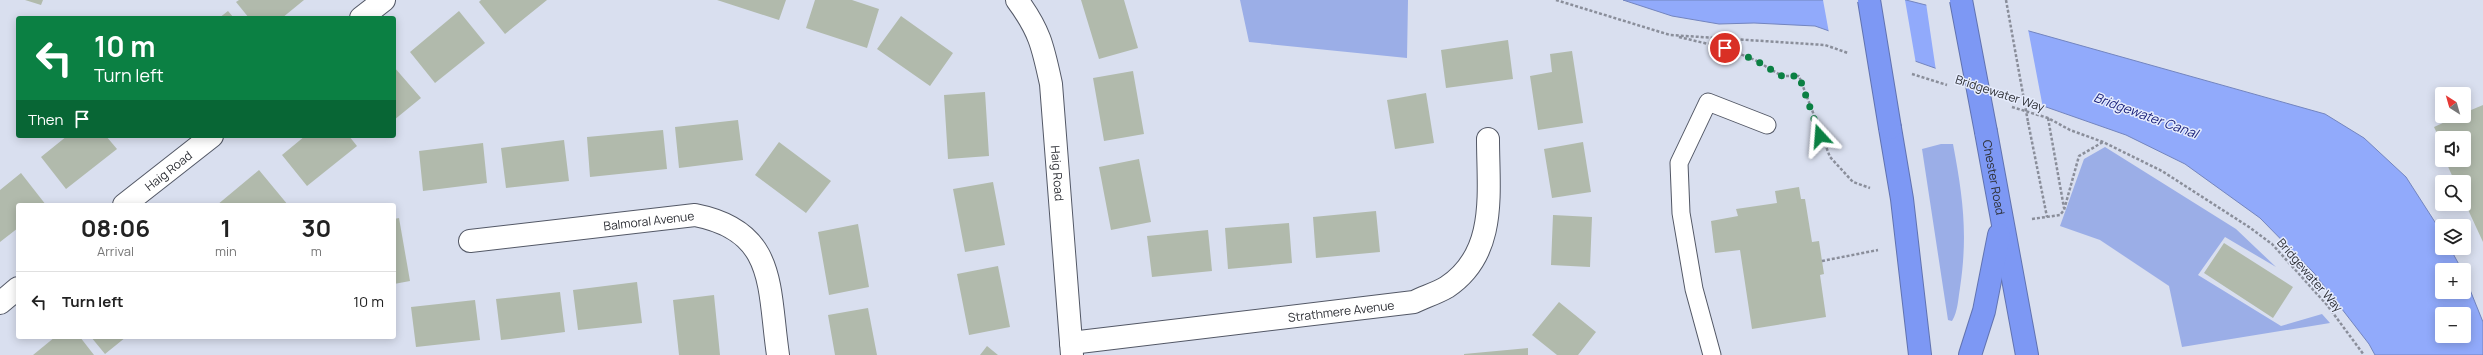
<!DOCTYPE html>
<meta charset="utf-8">
<style>
body{margin:0;font-family:Manrope,sans-serif;background:#f6f6f6;color:#222;height:100vh;display:flex;flex-direction:column;font-size:15px;white-space:nowrap}
*{box-sizing:border-box;margin:0}
p{font-size:13px;color:#767676}
.icon{flex:none;width:22px;height:22px;fill:none;stroke:currentColor;stroke-width:2;stroke-linecap:round;stroke-linejoin:round}
.map{position:relative;flex:1;overflow:hidden}
.drawer{position:absolute;left:16px;top:203px;width:380px;height:136px;display:flex;flex-direction:column;background:#fff;border-radius:4px;box-shadow:0 2px 10px #0003}
.drawer>*{flex:none}
.guide{position:absolute;left:16px;top:16px;width:380px;height:122px;border-radius:4px;box-shadow:0 2px 10px #0003;background:#0b8043;color:#fff;overflow:hidden}
.needle{width:26px;rotate:323deg}
.buttons{position:absolute;left:2435px;top:87px;display:grid;gap:8px}
.buttons a{display:grid;place-items:center;width:36px;height:36px;border-radius:4px;background:#fff;box-shadow:0 2px 10px #0003;font-size:20px}
.pin{position:absolute;display:grid;place-items:center;width:34px;height:34px;color:#fff;margin:-17px;border:2px solid #fff;border-radius:50%;box-shadow:0 1px 4px #0007}
.me{position:absolute;width:44px;margin:-22px;rotate:341deg;stroke-linejoin:round;filter:drop-shadow(0 0 3px #0008)}
.turn{display:flex;align-items:center;gap:14px;height:84px;padding:0 12px;font-size:18px}
.turn .icon{width:52px;height:52px;stroke-width:2.5}
.turn b{display:block;font-size:28px;line-height:34px}
.then{display:flex;align-items:center;height:38px;padding:0 12px;background:#0003;gap:8px;font-size:15px}
.eta{display:flex;justify-content:space-evenly;align-items:center;height:68px;text-align:center}
.eta b{font-size:24px;font-weight:700;line-height:28px}
ul{padding:0;list-style:none}
li{display:flex;align-items:center;gap:12px;height:60px;padding:0 12px;border-top:1px solid #e0e0e0}
li div{flex:1}
li b{display:block;font-size:15px}
li em{font-style:normal}
.map>svg:first-child{display:block}
.green{fill:#9baee7}
.water{fill:#91aafb;stroke:#7385bf;fill-rule:evenodd}
.pier{fill:#d9dfef}
.building{fill:#b1baac}
.lines{fill:none;stroke-linecap:round;stroke-linejoin:round}
.lane-casing{stroke:#535866;stroke-width:19}
.street-casing{stroke:#535866;stroke-width:24}
.highway-casing{stroke:#6173b1;stroke-width:24}
.path{stroke:#8a8e9a;stroke-width:2.5;stroke-dasharray:3 2;stroke-linecap:butt}
.lane{stroke:#fff;stroke-width:17}
.street{stroke:#fff;stroke-width:22}
.highway{stroke:#7d98f4;stroke-width:22}
.highway-bridge-casing{stroke:#6173b1;stroke-width:24;stroke-linecap:butt}
.path-bridge{stroke:#8a8e9a;stroke-width:2.5;stroke-dasharray:3 2;stroke-linecap:butt}
.highway-bridge{stroke:#7d98f4;stroke-width:22}
.route{stroke:#0b8043;stroke-width:7;stroke-dasharray:0 12.6}
.labels{text-anchor:middle;dominant-baseline:central;stroke-width:3;stroke-linejoin:round;paint-order:stroke}
.street-label{font-size:12px;fill:#2c2e34;stroke:#e6ecfd}
.water-label{font-size:13px;font-style:italic;fill:#171e79;stroke:#e6ecfd}
</style>
<div class="map">
<svg width="2483" height="355" viewBox="0 0 2483 355">
<rect width="100%" height="100%" fill="#d9dfef"/>
<path class="green" d="M1240,0h168l-1,58 -158,-16z
M1941,144h12c10,53 15,90 7,144 -2,11 -2,23 -8,33l-4,-1 -26,-171z
M2105,147l131,82 40,38 -51,-30 -27,38 83,51 41,-12 8,9 -148,24 -13,-61 -69,-46 -40,-14 24,-67z"/>
<path class="water" d="M1623,0h283l123,31 296,83 39,24 42,39 36,56v15h8l12,22h-20v22h22v-17l19,47v33h-108l-6,-11 -55,-71 -54,-55 -75,-54 -59,-29 -311,-109 -61,-3 -35,1 -47,-8zM2442,314h22v22h-22z"/>
<path class="pier" d="M1823,0h82l11,64 -87,-31z
M1926,3l102,26 15,79 -107,-37z"/>
<path class="building" d="M25,0h18l-2,5z
M239,0h65l-22,18h-33l-13,-16z
M481,0h66l-42,34 -26,-32z
M717,0h69l-7,20z
M815,0h37l27,9 -12,39 -61,-20z
M1081,0h43l14,48 -39,11z
M228,11l6,7h-15z
M459,11l26,32 -50,40 -25,-31z
M901,16l52,37 -23,33 -53,-37z
M1508,40l5,39 -67,9 -5,-38z
M1572,51l11,72 -45,7 -8,-54 22,-4 -2,-18z
M394,67l27,31 -27,22z
M1133,71l11,63 -40,7 -11,-63z
M985,92l4,64 -41,3 -4,-64z
M1426,93l8,50 -39,6 -8,-49z
M2483,105v137l-19,-41v-19h-9l-10,-22h19v-22h-22v6l-8,-17 24,-11h6v-3z
M738,120l5,40 -64,8 -4,-41z
M663,130l4,39 -77,8 -3,-40z
M67,136h39l11,13 -51,40 -25,-32z
M305,136h44l8,10 -50,40 -25,-31z
M564,140l5,41 -63,7 -5,-40z
M779,142l52,39 -25,32 -51,-38z
M1583,142l8,50 -39,6 -8,-49z
M483,143l4,40 -64,8 -4,-40z
M1139,159l12,63 -40,8 -12,-63z
M259,170l29,35h-71z
M21,173l25,32h-28v23l-18,14v-52z
M993,182l12,63 -40,7 -12,-63z
M1799,187l2,12h4l7,43 7,-1 5,33 -4,1 6,42 -74,12 -12,-79 -25,3 -4,-32 27,-5 -2,-7 41,-6 -2,-12z
M1376,211l4,41 -64,6 -3,-41z
M1553,215l39,2 -2,50 -39,-2z
M399,218l11,63 -16,3v-65z
M1289,223l3,40 -64,6 -3,-41z
M858,224l11,63 -40,8 -11,-63z
M1208,230l4,41 -60,6 -5,-41z
M2224,243l69,44 -20,31 -69,-45z
M998,266l12,61 -41,8 -12,-61z
M637,282l5,41 -64,7 -5,-40z
M560,292l5,40 -64,8 -5,-41z
M714,295l6,60h-41l-6,-55z
M475,300l5,40 -64,7 -5,-40z
M1559,302l37,30 -18,23h-21l-25,-20z
M868,308l9,47h-42l-7,-40z
M55,337h25l14,18h-61z
M91,337h35l-21,17z
M987,346l11,9h-18z
M1528,348v7h-64v-1z"/>
<g class="lines">
<defs>
<path id="lane" d="M1712,355l-18,-66 -13,-76 -2,-50 29,-61 59,23"/>
<g id="street">
<path id="s1" d="M1017,0c23,31 26,47 34,84l21,271"/>
<path d="M361,18l23,-18"/>
<path id="s2" d="M124,205l88,-69"/>
<path id="s3" d="M470,241l225,-26c82,16 73,72 83,140"/>
<path d="M0,303l18,-15"/>
<path id="s4" d="M1071,343l343,-41c10,-5 23,-9 33,-15 51,-34 41,-95 41,-148"/>
</g>
<g id="highway">
<path d="M1890,128l12,71 18,156"/>
<path id="s5" d="M1986,132l41,223"/>
<path d="M1970,355l14,-44 15,-76"/>
</g>
</defs>
<use href="#lane" class="lane-casing"/>
<use href="#street" class="street-casing"/>
<use href="#highway" class="highway-casing"/>
<path class="path" d="M1556,0l114,35 155,10 23,8
M1679,37l46,11 30,12 27,16h17l31,81 23,25 17,6
M1912,74l35,11
M2012,107l36,11 22,12 33,12 59,29 87,56 23,17 55,61 37,50
M2048,118l16,90
M2028,122l19,95
M2032,219l28,-4 4,-5 15,-54 24,-14
M1822,261l56,-11"/>
<use href="#lane" class="lane"/>
<use href="#street" class="street"/>
<use href="#highway" class="highway"/>
<defs>
<path id="highway-bridge" d="M1869,0l21,128
M1961,0l25,132"/>
</defs>
<use href="#highway-bridge" class="highway-bridge-casing"/>
<path class="path-bridge" d="M2006,0l22,122"/>
<use href="#highway-bridge" class="highway-bridge"/>
</g>
<g class="lines">
<path class="route" d="M1725,48l30,12 27,16h17l21,60"/>
</g>
<g class="labels">
<g class="street-label">
<text transform="translate(2000 93) rotate(18)">Bridgewater Way</text>
<text stroke="none"><textPath href="#s2" startOffset="56">Haig Road</textPath></text>
<text stroke="none"><textPath href="#s1" startOffset="181">Haig Road</textPath></text>
<text stroke="none"><textPath href="#s5" startOffset="46">Chester Road</textPath></text>
<text stroke="none"><textPath href="#s3" startOffset="180">Balmoral Avenue</textPath></text>
<text transform="translate(2310 275) rotate(49)">Bridgewater Way</text>
<text stroke="none"><textPath href="#s4" startOffset="272">Strathmere Avenue</textPath></text>
</g>
<g class="water-label">
<text transform="translate(2146 115) rotate(20)">Bridgewater Canal</text>
</g>
</g>
</svg>
<div class="buttons">
<a><svg class="needle" viewBox="-14 -14 28 28"><path d="M0-13l5 13h-10z" fill="#e53935"/><path d="M0 13l5-13h-10z" fill="#767676"/></svg></a>
<a><svg class="icon" aria-label="sound" viewBox="0 0 24 24"><path d="M4 9h4l5-4v14l-5-4H4zM17 9q2 3 0 6"/></svg></a>
<a><svg class="icon" aria-label="search" viewBox="0 0 24 24"><circle cx="10" cy="10" r="6"/><path d="M15 15l6 6"/></svg></a>
<a><svg class="icon" aria-label="layers" viewBox="0 0 24 24"><path d="M12 4l9 5-9 5-9-5zM3 14l9 5 9-5"/></svg></a>
<a>+</a>
<a>−</a>
</div>
<div class="pin" style="left:1725px;top:48px;background:#d93025"><svg class="icon" aria-label="arrive" viewBox="0 0 24 24"><path d="M6 21V4h12l-3 4 3 4H6"/></svg></div>
<svg class="me" style="left:1820px;top:136px" viewBox="-20 -20 40 40"><path d="M0-17L14 15 0 8-14 15z" fill="#0b8043" stroke="#fff" stroke-width="4"/></svg>
<div class="guide">
<div class="turn"><svg class="icon" aria-label="left" viewBox="0 0 24 24"><path d="M17 20v-9H6M10 6l-5 5 5 5"/></svg><div><b>10 m</b>Turn left</div></div>
<div class="then">Then<svg class="icon" aria-label="arrive" viewBox="0 0 24 24"><path d="M6 21V4h12l-3 4 3 4H6"/></svg></div>
</div>
<section class="drawer">
<div class="eta">
<div><b>08:06</b><p>Arrival</p></div>
<div><b>1</b><p>min</p></div>
<div><b>30</b><p>m</p></div>
</div>
<ul>
<li><svg class="icon" aria-label="left" viewBox="0 0 24 24"><path d="M17 20v-9H6M10 6l-5 5 5 5"/></svg><div><b>Turn left</b></div><em>10 m</em></li>
</ul>
</section>
</div>
